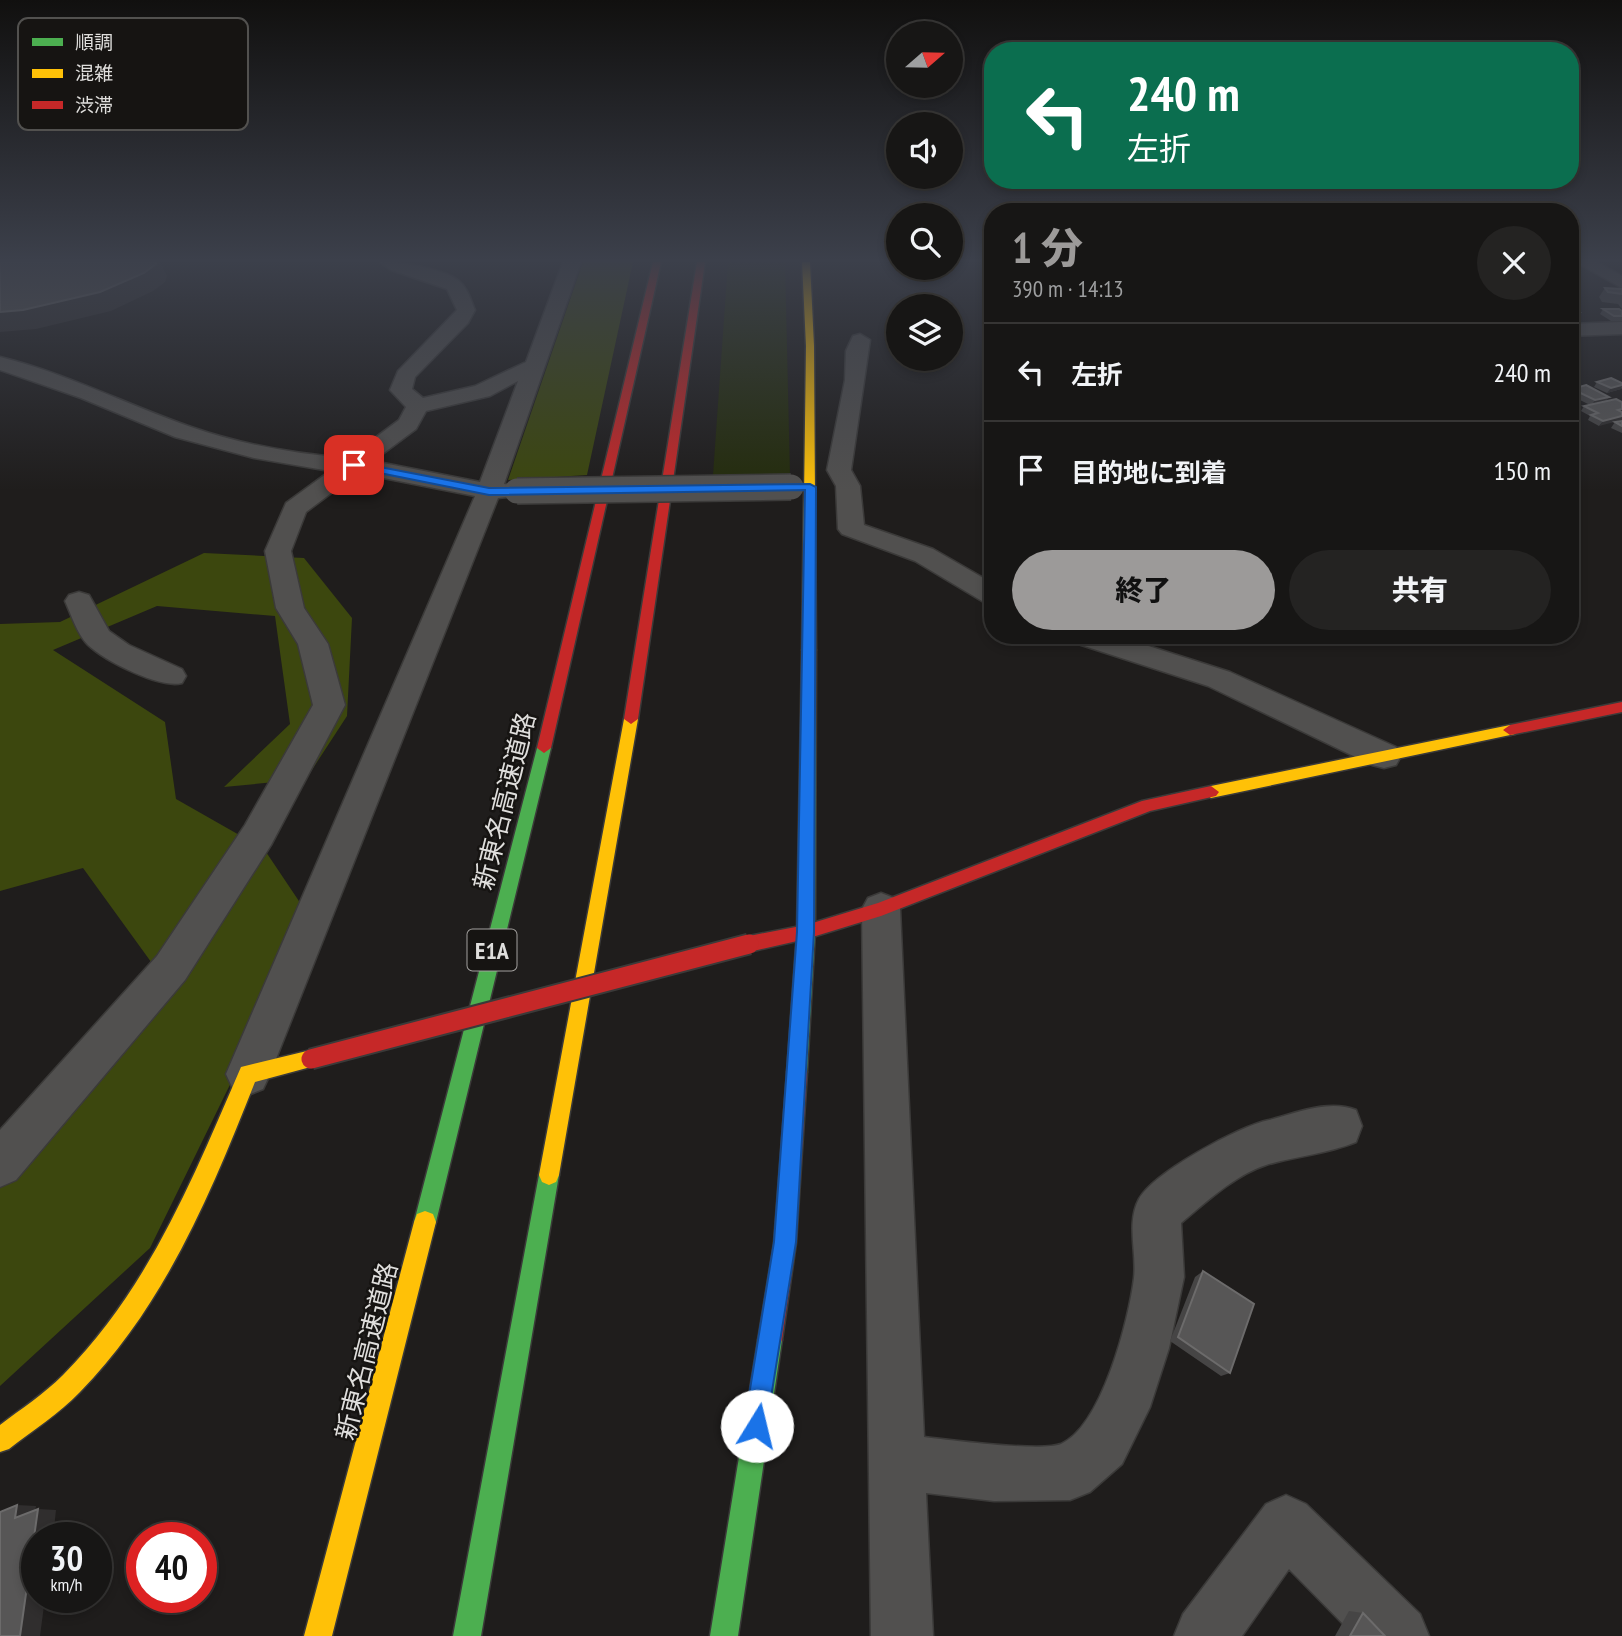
<!DOCTYPE html>
<html lang="ja">
<meta charset="utf-8">
<style>
body{margin:0;font-family:"PT Sans Narrow","Noto Sans JP",sans-serif;background:#242322;color:#f1f3f6;height:100vh;display:flex;flex-direction:column;font-size:26px;white-space:nowrap}
*{box-sizing:border-box;margin:0}
p{font-size:23px;color:#9e9fa0}
.icon{flex:none;width:38px;height:38px;fill:none;stroke:currentColor;stroke-width:2;stroke-linecap:round;stroke-linejoin:round}
.map{position:relative;flex:1;overflow:hidden}
.details{position:absolute;left:984px;top:203px;width:595px;height:441px;display:flex;flex-direction:column;background:#171615;border-radius:28px;box-shadow:0 4px 10px #0003,0 0 0 2px #363534}
.details>*{flex:none}
.top-card{position:absolute;left:984px;top:42px;width:595px;height:147px;border-radius:28px;box-shadow:0 4px 10px #0003,0 0 0 2px #363534;background:#0b6e4f;color:#fff;overflow:hidden}
.needle{width:46px;rotate:70deg}
.fabs{position:absolute;left:886px;top:21px;display:grid;gap:14px}
.fabs a{display:grid;place-items:center;width:77px;height:77px;border-radius:50%;background:#171615;box-shadow:0 4px 10px #0003,0 0 0 2px #363534;font-size:35px}
.speed{position:absolute;left:21px;top:1522px;display:flex;gap:14px;font-size:35px;font-weight:700;text-align:center}
.speed>*{display:grid;place-content:center;width:91px;height:91px;border-radius:50%;background:#171615;box-shadow:0 4px 10px #0003,0 0 0 2px #363534;line-height:1}
.speed small{font-size:18px;font-weight:400}
.speed .limit{border:10px solid #d22;background:#fff;color:#111}
.pin{position:absolute;display:grid;place-items:center;width:60px;height:60px;color:#fff;margin:-30px;border-radius:14px;box-shadow:0 4px 10px #0006}
.me{position:absolute;width:77px;margin:-38px;rotate:9deg;stroke-linejoin:round;filter:drop-shadow(0 0 5px #0008)}
.turn{display:flex;align-items:center;gap:24px;height:147px;padding:0 28px;font-size:32px}
.turn .icon{width:91px;height:91px;stroke-width:2.5}
.turn b{display:block;font-size:49px;line-height:60px}
.round{display:grid;place-items:center;flex:none;width:74px;height:74px;border-radius:37px;background:#242322}
.overview{display:flex;align-items:center;justify-content:space-between;height:119px;padding:0 28px}
h1{font-size:42px;font-weight:800;line-height:52px;color:#9c9a99}
.cta{display:flex;gap:14px;margin-top:auto;padding:14px 28px}
.cta a{flex:1;height:80px;border-radius:42px;background:#9c9a99;color:#111;font-size:28px;font-weight:800;line-height:80px;text-align:center}
.cta a+a{background:#242322;color:#f1f3f6}
ul{padding:0;list-style:none}
li{display:flex;align-items:center;gap:21px;height:98px;padding:0 28px;border-top:2px solid #363534}
li div{flex:1}
li b{display:block;font-size:26px}
li em{font-style:normal}
.map>svg:first-child{display:block}
.green{fill:#242c0c}
.forest{fill:#3c470e}
.lines{fill:none;stroke-linecap:round;stroke-linejoin:round}
.street-casing{stroke:#3b3a39;stroke-width:3}
.fast-casing{stroke:#3b3a39;stroke-width:3}
.slow-casing{stroke:#3b3a39;stroke-width:3}
.jam-casing{stroke:#3b3a39;stroke-width:3}
.street{fill:#51504f;fill-rule:evenodd}
.fast{fill:#4caf50;fill-rule:evenodd}
.slow{fill:#ffc107;fill-rule:evenodd}
.jam{fill:#c62828;fill-rule:evenodd}
.street-bridge-casing{stroke:#3b3a39;stroke-width:28;stroke-linecap:butt}
.jam-bridge-casing{stroke:#3b3a39;stroke-width:23;stroke-linecap:butt}
.street-bridge{stroke:#51504f;stroke-width:25}
.jam-bridge{stroke:#c62828;stroke-width:19}
.wall{fill:#464545}
.shaded-wall{fill:#302e2e}
.building{fill:#575656;stroke:#6c6b6b;stroke-width:2}
.route{fill:#1a73e8;stroke:#114b97;stroke-width:2}
.labels{text-anchor:middle;dominant-baseline:central;stroke-width:5;stroke-linejoin:round;paint-order:stroke}
.shield{fill:#161412;stroke:#a3a19f;stroke-width:2}
.shield-label{font-size:24px;font-weight:bold;fill:#dfdedc}
.street-label{font-size:26px;fill:#dfdedc;stroke:#161412}
.key{fill:#161412;stroke:#52514f;stroke-width:2}
.key-label{font-size:19px;fill:#dfdedc}
</style>
<div class="map">
<svg width="1622" height="1636" viewBox="0 0 1622 1636">
<rect width="100%" height="100%" fill="#1f1d1c"/>
<path class="green" d="M728,262h57l5,213h-77z"/>
<path class="forest" d="M583,262h50l-46,213 -79,5z
M204,553l100,5 48,60 -5,98 -41,63 -82,8 66,-63 -15,-108 -118,-10 -104,44 112,72 11,77 88,50 47,70 -161,329 -150,138v-202l167,-200 -84,-116 -83,23v-267l60,-2z"/>
<g class="lines">
<defs>
<path id="street" d="M380,262c18,-1 65,7 79,19 9,7 12,20 16,29l-7,13 -53,54 -3,12 11,9 52,-12 51,-24 37,-100h18l-77,222 15,2 3,5 -3,5 -21,2 -228,576 -7,15 -15,6 -15,-6 -7,-15 249,-578 -117,-23 -52,39 -15,39 13,57 24,36 17,61 -74,140 -86,135 -169,200 -16,7v-57l157,-174 88,-131 68,-120 -15,-61 -22,-36 -11,-57 21,-48 44,-32 -76,-13 -79,-21 -94,-39 -81,-28v-13c66,16 127,48 191,70 49,17 104,27 157,31l51,-38 7,-13 -16,-17 8,-19 59,-61 -10,-21 -56,-19zM518,381l-38,101 -107,-21 43,-32 10,-18 64,-15z
M1576,262h21l25,14v12z
M1622,322v12l-52,2v-12z
M860,334l10,6 -19,130 9,16 4,39 69,24 59,34v21l-10,-3 -67,-40 -73,-27 -4,-5 -2,-43 -9,-16 18,-90 1,-29 7,-15z
M79,592l10,3 20,36 20,14 53,24 4,7 -4,7c-22,6 -77,-22 -94,-38 -11,-11 -17,-31 -23,-44l4,-6z
M1068,635h46l116,37 166,75 5,9 -5,9 -12,3 -12,-3 -164,-79 -136,-44z
M881,893l13,5 6,11 24,528c25,3 117,15 137,7 41,-18 68,-125 73,-166 3,-26 -8,-55 5,-79 14,-26 100,-73 130,-79 27,-7 60,-21 87,-10l6,16 -6,16c-29,12 -60,14 -90,23 -31,10 -60,37 -85,58l3,54 -15,71 -19,59 -28,57 -32,28 -20,8 -76,1 -68,-8 7,143h-62l-9,-727 6,-11z
M1286,1495l20,9 114,110 9,22h-74l-66,-67 -47,67h-68l9,-22 83,-110z"/>
<path id="fast" d="M809,646l7,4 -1,282 -8,140 -3,7 -7,2 -7,-2 -3,-7 10,-140 5,-282z
M544,743l7,5 -115,474 -3,8 -8,3 -8,-3 -3,-8 123,-474z
M549,1165l7,3 3,7 -78,461h-28l86,-461 3,-7z
M770,1328l8,4 4,8 -44,296h-28l48,-296 4,-8z"/>
<path id="slow" d="M802,262h8l4,84 2,304 -7,4 -7,-4 4,-304z
M631,714l7,5 -79,456 -3,7 -7,3 -7,-3 -3,-7 85,-456z
M1510,725l5,1 2,4 -2,4 -304,64 -8,-6 8,-6z
M311,1050l7,3 3,6 -3,6 -63,17c-44,111 -90,223 -175,310 -21,22 -47,38 -71,57l-9,3v-27c21,-16 44,-31 63,-50 86,-87 130,-197 178,-308z
M425,1211l8,3 3,8 -104,414h-28l110,-414 3,-8z"/>
<path id="jam" d="M653,262h8l-110,486 -7,5 -7,-5z
M697,262h8l-67,457 -7,5 -7,-5z
M1622,702v10l-112,23 -7,-5 7,-5z
M1211,786l8,6 -3,4 -66,15 -269,105 -75,23 -57,13 -6,-3 -3,-5 3,-5 6,-3 57,-11 72,-22 264,-102z
M797,1063l7,2 3,7 -11,171 -14,97 -4,8 -8,4 -8,-4 -4,-8 16,-97 13,-171 3,-7z"/>
</defs>
<use href="#street" class="street-casing"/>
<use href="#fast" class="fast-casing"/>
<use href="#slow" class="slow-casing"/>
<use href="#jam" class="jam-casing"/>
<use href="#street" class="street"/>
<use href="#fast" class="fast"/>
<use href="#slow" class="slow"/>
<use href="#jam" class="jam"/>
<defs>
<path id="street-bridge" d="M517,491l274,-4"/>
<path id="jam-bridge" d="M311,1059l438,-115"/>
</defs>
<use href="#street-bridge" class="street-bridge-casing"/>
<use href="#jam-bridge" class="jam-bridge-casing"/>
<use href="#street-bridge" class="street-bridge"/>
<use href="#jam-bridge" class="jam-bridge"/>
</g>
<path class="wall" d="M1570,262h9l-1,3h-8z
M1605,288l17,1v20l-4,-5 -16,-2 -3,-5z
M1570,307l9,5 -4,5 -5,1z
M1603,309l19,2v10h-11l-11,-7z
M1597,382l25,1v5l-1,1 -14,4 -13,-6z
M1572,389l37,8 -3,4 16,1 -23,24 -11,-6 2,-4 -9,-5 3,-5 6,-1 -20,-10z
M1622,421v12l-11,-5 4,-6z
M1203,1271l27,102 -9,3 -51,-35 25,-64z
M1349,1611l14,2 22,23h-50z"/>
<path class="shaded-wall" d="M156,262h4l7,14 -2,6 -12,9 -42,20 -75,18 -36,3v-20z
M1622,385l-1,4 -14,4 4,-5z
M1609,397l-4,5 -13,3 3,-5z
M1622,416v4l-23,6 4,-5z
M17,1505l19,1 -2,12h-19z
M38,1509l18,1 -3,28h-16v60h8l-5,38h-20z"/>
<path class="building" d="M0,262h156v2l-12,9 -44,19 -77,18 -23,2z
M1605,288l17,1v5l-14,-2z
M1570,307l9,5 -9,1z
M1603,309h16l3,2v5h-8z
M1611,378l11,5v2l-11,3 -14,-6z
M1586,385l23,12 -14,3 -23,-11z
M1616,399l6,3v7l-4,1 4,2v4l-19,5 -12,-6 7,-2 -14,-7z
M1622,421v5l-7,-4z
M1203,1271l51,33 -24,69 -52,-36z
M17,1505l-2,13 23,-9 -18,127h-20v-124z
M1363,1613l22,23h-35z"/>
<linearGradient id="sky" x2="0" y2="1"><stop stop-color="#11100f"/><stop offset="0.53" stop-color="#3c404b"/><stop offset="1" stop-color="#3c404b" stop-opacity="0"/></linearGradient>
<rect width="1622" height="491" fill="url(#sky)"/>
<path class="route" d="M354,462l135,26 321,-4 6,3 -2,445 -18,310 -31,193 -8,3 -9,-3 -4,-9 30,-184 23,-310 8,-442 -316,5 -139,-28 -1,-2z"/>
<g class="labels">
<rect class="shield" x="467.5" y="929.5" width="49" height="41" rx="5"/>
<g class="shield-label">
<text x="492" y="950">E1A</text>
</g>
<g class="street-label">
<text transform="translate(504 801) rotate(-76)">新東名高速道路</text>
<text transform="translate(366 1351) rotate(-76)">新東名高速道路</text>
</g>
</g>
<rect x="18" y="18" width="230" height="112" rx="10" class="key"/>
<rect x="32" y="38" width="31" height="8" fill="#4caf50"/>
<rect x="32" y="69" width="31" height="9" fill="#ffc107"/>
<rect x="32" y="101" width="31" height="8" fill="#c62828"/>
<g class="key-label">
<text x="75" y="49">順調</text>
<text x="75" y="80">混雑</text>
<text x="75" y="112">渋滞</text>
</g>
</svg>
<div class="fabs">
<a><svg class="needle" viewBox="-14 -14 28 28"><path d="M0-13l5 13h-10z" fill="#e53935"/><path d="M0 13l5-13h-10z" fill="#9e9fa0"/></svg></a>
<a><svg class="icon" aria-label="sound" viewBox="0 0 24 24"><path d="M4 9h4l5-4v14l-5-4H4zM17 9q2 3 0 6"/></svg></a>
<a><svg class="icon" aria-label="search" viewBox="0 0 24 24"><circle cx="10" cy="10" r="6"/><path d="M15 15l6 6"/></svg></a>
<a><svg class="icon" aria-label="layers" viewBox="0 0 24 24"><path d="M12 4l9 5-9 5-9-5zM3 14l9 5 9-5"/></svg></a>
</div>
<div class="speed"><div>30<small>km/h</small></div><div class="limit">40</div></div>
<div class="pin" style="left:354px;top:465px;background:#d93025"><svg class="icon" aria-label="arrive" viewBox="0 0 24 24"><path d="M6 21V4h12l-3 4 3 4H6"/></svg></div>
<svg class="me" style="left:757px;top:1426px" viewBox="-20 -20 40 40"><circle r="19" fill="#fff"/><path d="M0-13L10 11 0 6-10 11z" fill="#1a73e8"/></svg>
<div class="top-card">
<div class="turn"><svg class="icon" aria-label="left" viewBox="0 0 24 24"><path d="M17 20v-9H6M10 6l-5 5 5 5"/></svg><div><b>240 m</b>左折</div></div>
</div>
<section class="details">
<div class="overview"><div><h1>1 分</h1><p>390 m · 14:13</p></div><a class="round"><svg class="icon" aria-label="close" viewBox="0 0 24 24"><path d="M6 6l12 12M18 6L6 18"/></svg></a></div>
<ul>
<li><svg class="icon" aria-label="left" viewBox="0 0 24 24"><path d="M17 20v-9H6M10 6l-5 5 5 5"/></svg><div><b>左折</b></div><em>240 m</em></li>
<li><svg class="icon" aria-label="arrive" viewBox="0 0 24 24"><path d="M6 21V4h12l-3 4 3 4H6"/></svg><div><b>目的地に到着</b></div><em>150 m</em></li>
</ul>
<div class="cta"><a>終了</a><a>共有</a></div>
</section>
</div>
